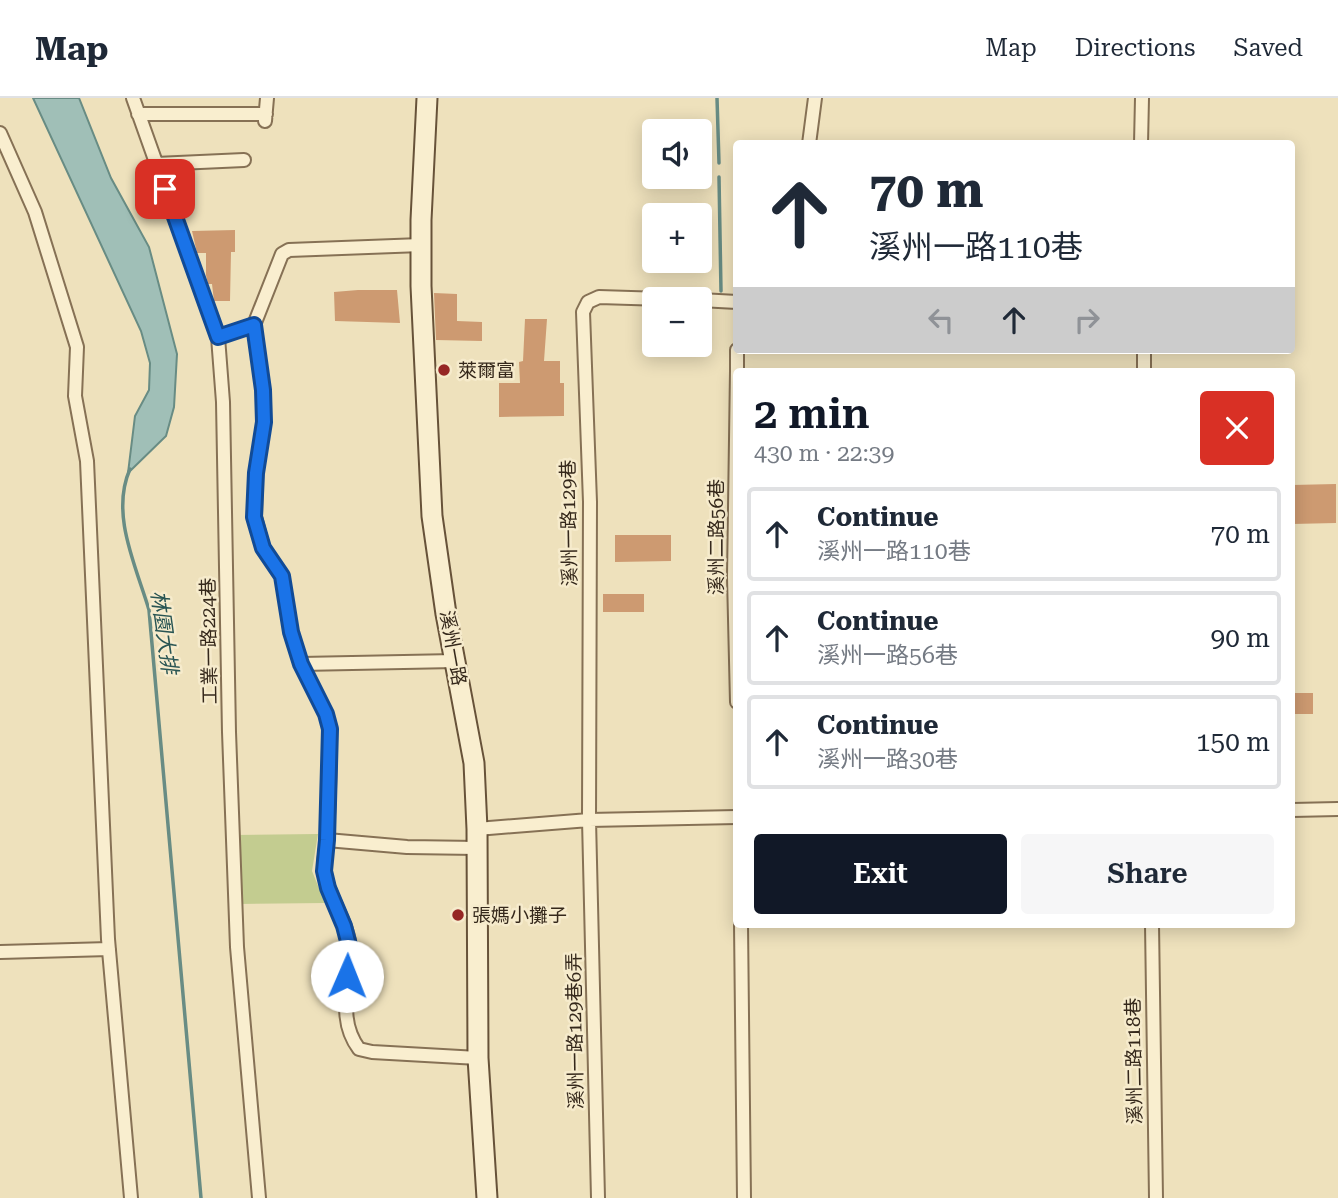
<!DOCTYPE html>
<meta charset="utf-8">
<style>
body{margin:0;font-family:"Roboto Serif","Noto Sans TC",serif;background:#f6f6f7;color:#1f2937;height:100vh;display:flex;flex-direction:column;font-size:26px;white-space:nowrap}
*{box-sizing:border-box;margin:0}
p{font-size:23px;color:#747a83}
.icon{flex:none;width:38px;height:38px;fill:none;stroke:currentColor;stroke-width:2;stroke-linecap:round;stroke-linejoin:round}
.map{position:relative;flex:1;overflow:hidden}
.drawer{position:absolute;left:733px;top:270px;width:562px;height:560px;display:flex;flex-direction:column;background:#fff;border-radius:7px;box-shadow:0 4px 18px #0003}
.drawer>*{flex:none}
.top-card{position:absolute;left:733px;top:42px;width:562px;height:214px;border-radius:7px;box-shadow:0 4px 18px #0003;background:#fff;color:#1f2937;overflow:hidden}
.tools{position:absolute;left:642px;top:21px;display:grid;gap:14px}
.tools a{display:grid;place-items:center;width:70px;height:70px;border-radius:7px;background:#fff;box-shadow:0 4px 18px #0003;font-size:35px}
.pin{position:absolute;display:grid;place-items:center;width:60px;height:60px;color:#fff;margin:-30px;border-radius:14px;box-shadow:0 4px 10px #0006}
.me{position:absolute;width:77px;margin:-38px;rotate:1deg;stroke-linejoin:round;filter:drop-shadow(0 0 5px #0008)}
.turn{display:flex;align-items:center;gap:24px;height:147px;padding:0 21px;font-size:32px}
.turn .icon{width:91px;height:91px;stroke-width:2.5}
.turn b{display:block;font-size:49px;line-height:60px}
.lanes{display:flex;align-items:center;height:66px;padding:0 21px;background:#0003;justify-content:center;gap:35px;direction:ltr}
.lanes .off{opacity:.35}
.round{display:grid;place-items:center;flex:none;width:74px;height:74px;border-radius:7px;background:#f6f6f7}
.overview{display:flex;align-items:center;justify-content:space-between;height:119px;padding:0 21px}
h1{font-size:42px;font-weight:600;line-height:52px;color:#111827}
.action{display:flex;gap:14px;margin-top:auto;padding:14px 21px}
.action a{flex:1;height:80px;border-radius:7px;background:#111827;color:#fff;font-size:28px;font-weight:600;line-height:80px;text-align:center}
.action a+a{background:#f6f6f7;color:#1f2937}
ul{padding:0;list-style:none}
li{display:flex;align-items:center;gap:21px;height:94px;margin:0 14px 10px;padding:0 7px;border:4px solid #e0e1e3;border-radius:7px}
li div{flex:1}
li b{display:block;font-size:26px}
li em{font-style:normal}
header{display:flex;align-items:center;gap:42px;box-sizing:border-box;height:98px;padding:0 35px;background:#fff;border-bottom:2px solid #e0e1e3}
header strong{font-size:33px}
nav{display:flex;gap:38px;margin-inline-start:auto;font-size:24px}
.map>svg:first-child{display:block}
.green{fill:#c3cc90}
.water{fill:#a0bfb7;stroke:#688c84;stroke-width:2}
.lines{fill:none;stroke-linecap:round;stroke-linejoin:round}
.stream{stroke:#688c84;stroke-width:3.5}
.building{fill:#cd9a71}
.street-casing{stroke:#867155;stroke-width:16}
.secondary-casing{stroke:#675239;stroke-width:23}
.street{stroke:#f9eecf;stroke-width:12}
.secondary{stroke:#f9eecf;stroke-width:19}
.route-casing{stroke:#114b97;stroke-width:18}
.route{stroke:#1a73e8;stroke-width:12}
.poi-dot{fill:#962725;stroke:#f6ebcc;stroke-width:2.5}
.labels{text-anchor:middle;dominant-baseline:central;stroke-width:5;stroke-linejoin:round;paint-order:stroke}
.poi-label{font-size:19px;fill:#35281b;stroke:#f6ebcc;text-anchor:start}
.street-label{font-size:19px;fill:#35281b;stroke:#f6ebcc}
.water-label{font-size:21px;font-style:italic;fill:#295553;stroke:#f6ebcc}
</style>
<header>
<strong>Map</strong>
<nav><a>Map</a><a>Directions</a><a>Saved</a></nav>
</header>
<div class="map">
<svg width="1338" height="1100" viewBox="0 0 1338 1100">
<rect width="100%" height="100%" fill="#eee1bc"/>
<path class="green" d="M318,736l-6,37 13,32 -87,1 -4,-69z"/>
<path class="water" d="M33,0h46l32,80 38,69 28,107 -3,53 -8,29 -38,37 7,-57 14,-26 1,-27 -9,-32z"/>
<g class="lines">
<path class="stream" d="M717,0l2,65
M719,79l2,114
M130,371c-20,45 6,97 19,141l52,588"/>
</g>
<path class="building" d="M235,132v22h-4l-1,49h-16l-2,-17h-4l-2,-9v-22h-9l-5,-22z
M358,192h39l3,33 -65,-2 -1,-29z
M434,195l23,1v27l25,1v19l-46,-1z
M525,221h22l-3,42h16v22h4v33l-65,1v-34h21l-1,-21 4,-1z
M1336,386v39l-44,1v-39z
M615,437h56v26l-56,1z
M603,496h41v18h-41z
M1292,595h21v21h-21z"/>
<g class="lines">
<defs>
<path id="street" d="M133,0l85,239 5,65 6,330 8,215 22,251
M138,16h128
M265,23l2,-23
M0,35l35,79 42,135 -2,49 12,65 21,478 23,259
M809,46l6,-46
M1141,46l1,-46
M156,66l88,-4
M700,202l37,2
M254,227l9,65 1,32 -8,51 -1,44 8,31 19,28 9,56 10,32 25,50 4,15c0,36 -1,72 -3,108 0,12 -5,25 -2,37 4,26 24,49 25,76 1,36 -14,68 9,99l13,3 106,6
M218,239l36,-12 28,-71 7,-4 132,-5
M1144,252v21
M737,273l-3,206 3,125
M737,273v-21
M301,566l154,-3
M1292,712l46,-1
M477,731l112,-9 148,-3
M327,742l80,7 70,1
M741,826l3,274
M1152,826l4,274
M0,854l109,-3
M598,1100l-9,-378 1,-318 -7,-190 5,-10 11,-5 64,2"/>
<path id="secondary" d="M427,0l-6,122v66l11,230 14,98 28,149 3,66 1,229 9,140"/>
</defs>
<use href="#street" class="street-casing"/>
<use href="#secondary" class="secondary-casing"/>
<use href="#street" class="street"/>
<use href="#secondary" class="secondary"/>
</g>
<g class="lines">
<defs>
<path id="route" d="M165,91l53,148 36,-12 9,65 1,32 -8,51 -2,44 9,31 19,28 9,56 10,32 25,50 4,15 -3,111 -3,31 4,17 16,38 6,23 -3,27"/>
</defs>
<use href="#route" class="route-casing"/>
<use href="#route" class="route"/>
</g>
<g class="poi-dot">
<circle cx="444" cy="272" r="7"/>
<circle cx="458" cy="817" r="7"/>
</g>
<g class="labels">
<g class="poi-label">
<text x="458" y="272">萊爾富</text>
<text x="472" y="817">張媽小攤子</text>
</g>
<g class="street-label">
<text transform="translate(569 425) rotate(-91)">溪州一路129巷</text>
<text transform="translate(716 439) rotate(-90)">溪州二路56巷</text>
<text transform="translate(209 543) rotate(-91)">工業一路224巷</text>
<text transform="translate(453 550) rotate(80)">溪州一路</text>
<text transform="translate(575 933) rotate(-91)">溪州一路129巷6弄</text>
<text transform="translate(1134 963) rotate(-91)">溪州二路118巷</text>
</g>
<g class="water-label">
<text transform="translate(164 534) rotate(82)">林園大排</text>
</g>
</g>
</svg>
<div class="tools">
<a><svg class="icon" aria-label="sound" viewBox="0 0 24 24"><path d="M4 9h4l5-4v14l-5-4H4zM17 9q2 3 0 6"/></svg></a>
<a>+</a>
<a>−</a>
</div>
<div class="pin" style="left:165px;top:91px;background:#d93025"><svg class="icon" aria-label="arrive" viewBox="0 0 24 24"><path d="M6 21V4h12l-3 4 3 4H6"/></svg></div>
<svg class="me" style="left:347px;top:878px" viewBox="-20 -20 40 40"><circle r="19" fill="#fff"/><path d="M0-13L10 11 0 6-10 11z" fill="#1a73e8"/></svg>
<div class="top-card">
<div class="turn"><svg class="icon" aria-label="ahead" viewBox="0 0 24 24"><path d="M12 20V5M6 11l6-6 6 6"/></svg><div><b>70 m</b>溪州一路110巷</div></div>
<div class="lanes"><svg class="icon off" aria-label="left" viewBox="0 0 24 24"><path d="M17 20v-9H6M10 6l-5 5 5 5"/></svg><svg class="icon" aria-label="ahead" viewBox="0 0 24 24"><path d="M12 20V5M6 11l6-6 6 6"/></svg><svg class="icon off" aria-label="right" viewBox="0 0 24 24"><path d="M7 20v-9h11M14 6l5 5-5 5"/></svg></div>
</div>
<section class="drawer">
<div class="overview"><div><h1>2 min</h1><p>430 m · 22:39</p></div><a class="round" style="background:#d93025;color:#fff"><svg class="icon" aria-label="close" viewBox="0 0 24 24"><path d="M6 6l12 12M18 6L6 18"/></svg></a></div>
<ul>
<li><svg class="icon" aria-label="ahead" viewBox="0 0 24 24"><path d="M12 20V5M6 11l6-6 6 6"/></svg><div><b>Continue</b><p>溪州一路110巷</p></div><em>70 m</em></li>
<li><svg class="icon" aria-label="ahead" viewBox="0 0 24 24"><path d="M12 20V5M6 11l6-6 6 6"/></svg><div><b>Continue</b><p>溪州一路56巷</p></div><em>90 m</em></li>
<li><svg class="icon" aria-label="ahead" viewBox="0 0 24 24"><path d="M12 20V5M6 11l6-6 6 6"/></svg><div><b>Continue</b><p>溪州一路30巷</p></div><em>150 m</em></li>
</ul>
<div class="action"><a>Exit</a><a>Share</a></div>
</section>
</div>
